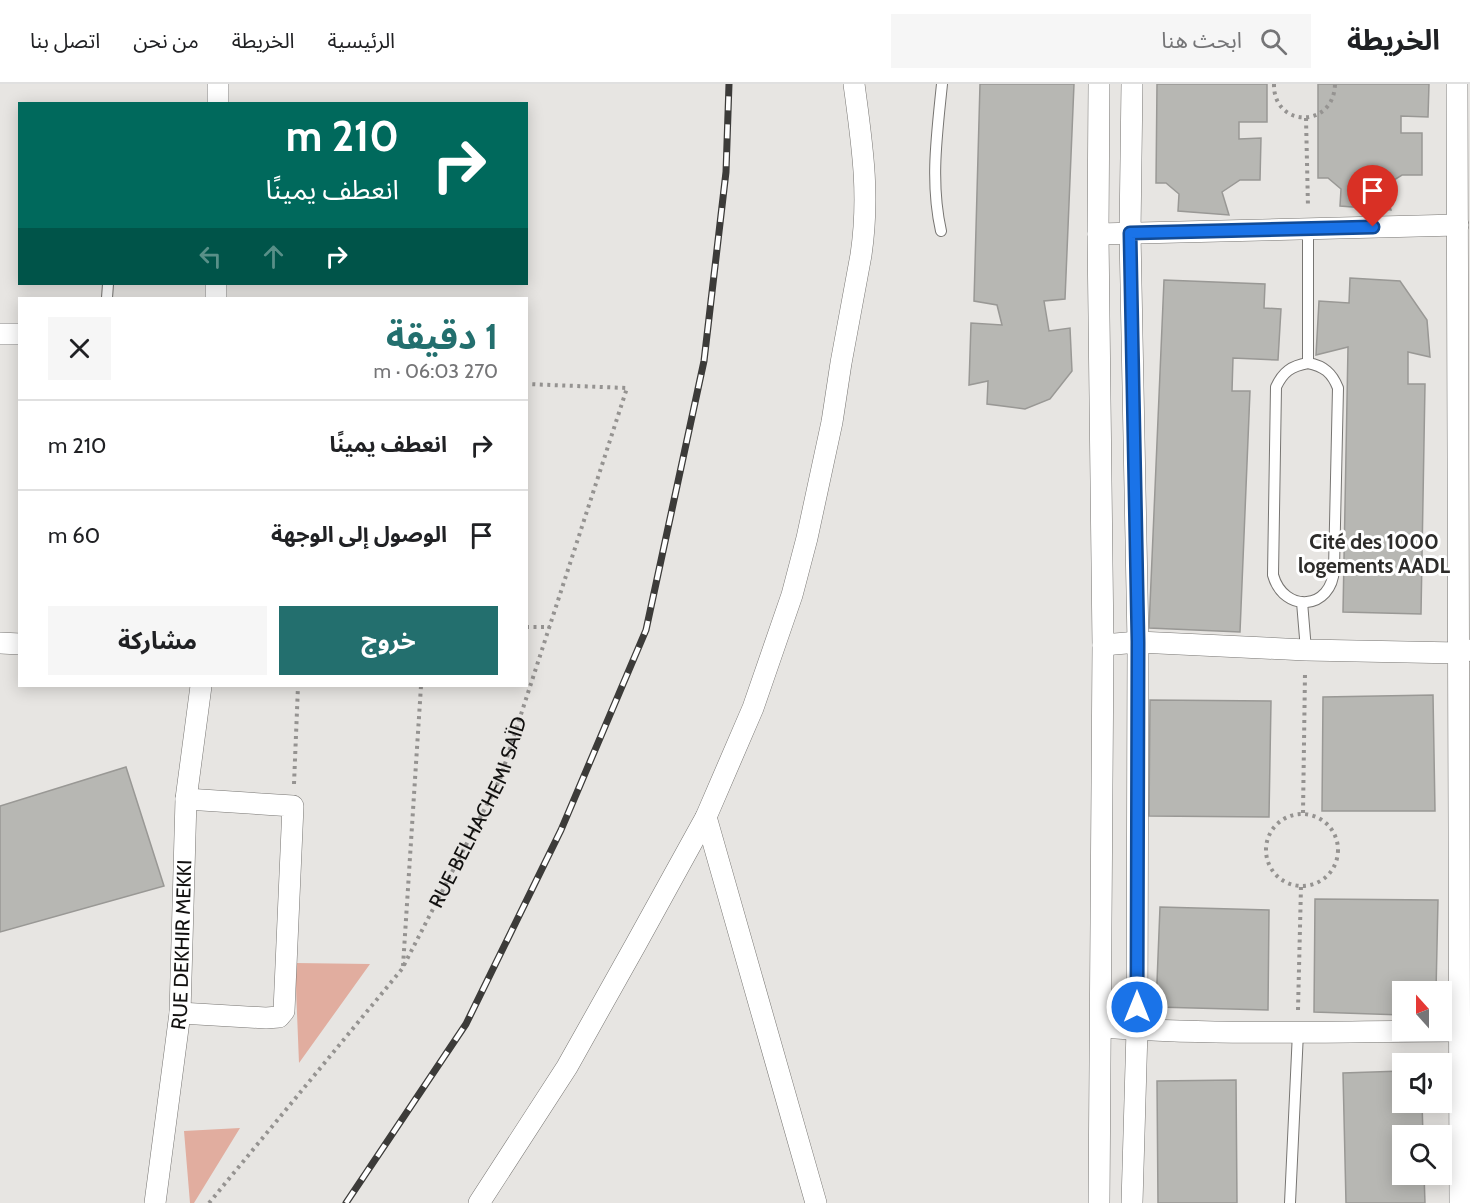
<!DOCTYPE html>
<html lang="ar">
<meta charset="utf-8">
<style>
body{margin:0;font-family:Cabin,"Noto Sans Arabic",sans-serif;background:#f6f6f6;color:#202124;direction:rtl;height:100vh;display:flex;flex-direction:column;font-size:22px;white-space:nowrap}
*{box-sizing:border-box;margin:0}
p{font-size:20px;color:#757577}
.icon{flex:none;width:33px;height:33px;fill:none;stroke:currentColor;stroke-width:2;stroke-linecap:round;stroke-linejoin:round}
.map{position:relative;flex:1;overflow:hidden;direction:ltr}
.details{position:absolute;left:18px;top:213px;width:510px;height:390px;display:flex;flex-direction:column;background:#fff;border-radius:0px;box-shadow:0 3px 15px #0003;direction:rtl}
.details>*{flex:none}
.top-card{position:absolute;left:18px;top:18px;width:510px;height:183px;border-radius:0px;box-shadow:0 3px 15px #0003;direction:rtl;background:#00695c;color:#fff;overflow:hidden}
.needle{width:39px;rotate:339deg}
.buttons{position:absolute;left:1392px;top:897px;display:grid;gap:12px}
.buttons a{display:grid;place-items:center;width:60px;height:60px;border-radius:0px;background:#fff;box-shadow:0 3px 15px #0003;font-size:30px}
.pin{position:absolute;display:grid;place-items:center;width:51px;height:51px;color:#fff;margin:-62px -26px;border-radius:50% 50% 50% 0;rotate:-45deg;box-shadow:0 0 6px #0007}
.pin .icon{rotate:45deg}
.me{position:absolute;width:66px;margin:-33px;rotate:0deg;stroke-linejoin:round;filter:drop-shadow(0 0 4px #0008)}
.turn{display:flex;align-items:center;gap:21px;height:126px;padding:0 30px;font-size:27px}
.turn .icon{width:78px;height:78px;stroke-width:2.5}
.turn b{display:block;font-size:42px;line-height:51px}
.lanes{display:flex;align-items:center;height:57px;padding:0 30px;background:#0003;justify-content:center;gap:30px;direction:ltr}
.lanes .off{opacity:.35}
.round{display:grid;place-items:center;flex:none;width:63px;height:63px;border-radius:0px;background:#f6f6f6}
.headline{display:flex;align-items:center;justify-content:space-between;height:102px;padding:0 30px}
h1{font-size:36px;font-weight:700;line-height:45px;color:#236f6e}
.cta{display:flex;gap:12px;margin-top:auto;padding:12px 30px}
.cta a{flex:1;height:69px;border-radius:0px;background:#236f6e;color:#fff;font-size:24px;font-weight:700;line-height:69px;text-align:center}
.cta a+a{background:#f6f6f6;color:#202124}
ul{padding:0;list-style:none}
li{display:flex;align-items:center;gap:18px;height:90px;padding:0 30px;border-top:2px solid #e0e0e0}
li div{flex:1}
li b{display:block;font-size:22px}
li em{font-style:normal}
header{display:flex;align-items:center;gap:36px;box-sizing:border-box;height:84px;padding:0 30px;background:#fff;border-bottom:2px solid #e0e0e0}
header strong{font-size:28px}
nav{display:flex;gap:33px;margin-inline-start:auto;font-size:21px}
.search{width:420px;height:54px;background:#f6f6f6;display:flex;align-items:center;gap:15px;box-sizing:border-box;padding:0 21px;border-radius:0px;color:#757577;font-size:22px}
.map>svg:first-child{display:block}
.park{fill:#e1ad9f}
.building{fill:#b7b7b3;stroke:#999895;stroke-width:1.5}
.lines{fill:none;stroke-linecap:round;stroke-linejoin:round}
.service-casing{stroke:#777572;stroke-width:12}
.minor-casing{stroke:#777572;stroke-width:22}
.path{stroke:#959391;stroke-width:4;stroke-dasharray:3 4.5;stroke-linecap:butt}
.service{stroke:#fff;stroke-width:10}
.minor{stroke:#fff;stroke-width:21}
.rail-casing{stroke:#3c3b39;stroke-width:7}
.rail{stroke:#fff;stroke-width:4.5;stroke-dasharray:14;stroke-linecap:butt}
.route-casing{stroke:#114b97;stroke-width:15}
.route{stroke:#1a73e8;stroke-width:10}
.labels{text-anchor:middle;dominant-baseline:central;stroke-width:6;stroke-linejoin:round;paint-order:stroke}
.street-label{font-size:20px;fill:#11100f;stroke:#fff}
.neighbourhood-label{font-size:21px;font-weight:bold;fill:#2d2c2a;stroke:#fff}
</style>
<header>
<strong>الخريطة</strong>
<div class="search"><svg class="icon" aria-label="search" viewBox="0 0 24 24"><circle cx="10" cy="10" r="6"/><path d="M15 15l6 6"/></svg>ابحث هنا</div>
<nav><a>الرئيسية</a><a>الخريطة</a><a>من نحن</a><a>اتصل بنا</a></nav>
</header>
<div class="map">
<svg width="1470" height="1119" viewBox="0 0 1470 1119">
<rect width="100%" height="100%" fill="#e7e5e2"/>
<path class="park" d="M295,879l75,1 -71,99z
M240,1044l-46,75h-4l-6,-72z"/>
<path class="building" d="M980,0h94l-9,215 -21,2 5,30 21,-3 2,43 -22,28 -25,10 -38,-5 1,-23 -19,4 2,-62 31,2 -5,-20 -23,-4z
M1157,0h110v38h-28v17l22,-1 -1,42h-20l-18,12 7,23 -51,-4 1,-17 -13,-11h-10z
M1318,0h111l-1,33 -27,-1v17h21v42h-20l-18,11 7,24 -51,-4 1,-17 -13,-11h-10z
M1350,194l50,3 27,39 3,37 -22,-5v32h17l-4,230 -78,-2 5,-265 -32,8 3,-54 30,2z
M1164,196l101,4 -1,24 17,1 -3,51 -45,-2 -1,33h18l-10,241 -91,-4z
M1433,611l2,116h-113l1,-114z
M1150,616l121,1 -2,116 -120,-1z
M126,683l38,119 -164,46v-126z
M1315,815l123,1 -2,92h-34v23l-88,-3z
M1160,823l109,3 -1,100 -112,-3z
M1402,987v31h20l1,34h-21v38h22l1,29h-79l-3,-130z
M1236,996l1,123h-79l-1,-122z"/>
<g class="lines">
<defs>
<path id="service" d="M941,147c-11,-49 -4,-97 1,-147
M107,214l1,-14
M1308,279c16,3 24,10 30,25l-4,181c-2,41 -50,45 -61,6l3,-188c7,-15 15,-21 32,-24z
M1308,279v-134
M1302,518l4,48
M1290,1119l8,-171"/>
<g id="minor">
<path d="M1457,0l3,1119"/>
<path d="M218,20v-20"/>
<path d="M1098,150l360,-9"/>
<path d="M216,214v-14"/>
<path d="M0,250h20"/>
<path d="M0,559l20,1"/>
<path d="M1103,561l35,-3 168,8 152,3 12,-3"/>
<path d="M706,733l110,386"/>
<path d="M180,929l86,5 13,-1 5,-6 9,-205 -107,-7"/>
<path d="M1101,943c119,9 239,4 359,4"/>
<path id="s2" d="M155,1119l25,-190 6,-214 15,-113"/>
<path d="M479,1119l88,-136 69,-123 70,-127 47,-109 39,-113 15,-57 25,-116 9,-59 20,-108c9,-61 1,-111 -7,-171"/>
<path d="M1099,1119l4,-558 -5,-411 1,-150"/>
<path d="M1132,1119l5,-173 1,-388 -8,-409 2,-149"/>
</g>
</defs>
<use href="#service" class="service-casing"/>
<use href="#minor" class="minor-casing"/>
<g class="path">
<path d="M1274,0c-1,44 60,45 61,0"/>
<path d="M1306,34l2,89"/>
<path d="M526,543h24"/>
<path d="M294,700l4,-98"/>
<path d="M1303,729l2,-140"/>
<circle cx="1302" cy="766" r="36"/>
<path d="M403,882l18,-280"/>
<path d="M1298,926l3,-124"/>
<path id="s1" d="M209,1119l193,-234 98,-190 127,-391 -101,-4"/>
</g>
<use href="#service" class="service"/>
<use href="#minor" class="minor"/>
<defs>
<path id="rail" d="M346,1119l120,-179 95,-194 85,-200 58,-269 22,-189 3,-88"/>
</defs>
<use href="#rail" class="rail-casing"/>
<use href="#rail" class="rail"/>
</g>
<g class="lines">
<defs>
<path id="route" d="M1137,923l1,-365 -8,-409 243,-6"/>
</defs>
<use href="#route" class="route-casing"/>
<use href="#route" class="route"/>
</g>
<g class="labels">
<g class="street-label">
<text stroke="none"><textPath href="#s1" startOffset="478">RUE BELHACHEMI SAÏD</textPath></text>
<text stroke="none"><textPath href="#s2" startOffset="260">RUE DEKHIR MEKKI</textPath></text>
</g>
<g class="neighbourhood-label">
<text x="1374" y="457">Cité des 1000<tspan x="1374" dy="24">logements AADL</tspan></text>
</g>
</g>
</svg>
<div class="buttons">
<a><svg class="needle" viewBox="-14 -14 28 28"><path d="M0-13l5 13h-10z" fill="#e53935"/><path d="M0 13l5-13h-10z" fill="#757577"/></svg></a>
<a><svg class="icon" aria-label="sound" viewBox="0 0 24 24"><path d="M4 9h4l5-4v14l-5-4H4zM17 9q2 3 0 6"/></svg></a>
<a><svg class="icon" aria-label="search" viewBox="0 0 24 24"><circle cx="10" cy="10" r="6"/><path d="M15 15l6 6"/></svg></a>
</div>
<div class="pin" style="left:1373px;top:143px;background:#d93025"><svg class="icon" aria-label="arrive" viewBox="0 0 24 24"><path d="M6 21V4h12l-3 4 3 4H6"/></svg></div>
<svg class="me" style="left:1137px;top:923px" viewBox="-20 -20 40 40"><circle r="17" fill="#1a73e8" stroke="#fff" stroke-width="3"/><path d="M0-11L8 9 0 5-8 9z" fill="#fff"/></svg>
<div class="top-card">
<div class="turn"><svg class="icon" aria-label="right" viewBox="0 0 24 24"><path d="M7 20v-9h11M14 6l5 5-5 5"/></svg><div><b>210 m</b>انعطف يمينًا</div></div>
<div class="lanes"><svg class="icon off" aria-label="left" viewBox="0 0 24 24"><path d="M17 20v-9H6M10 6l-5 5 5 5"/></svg><svg class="icon off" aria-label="ahead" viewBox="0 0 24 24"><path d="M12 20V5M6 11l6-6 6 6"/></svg><svg class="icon" aria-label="right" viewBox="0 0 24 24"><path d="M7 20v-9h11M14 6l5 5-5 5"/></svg></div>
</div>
<section class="details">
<div class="headline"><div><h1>1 دقيقة</h1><p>270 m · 06:03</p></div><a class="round"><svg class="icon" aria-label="close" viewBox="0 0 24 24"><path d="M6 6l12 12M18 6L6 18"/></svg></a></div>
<ul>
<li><svg class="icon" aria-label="right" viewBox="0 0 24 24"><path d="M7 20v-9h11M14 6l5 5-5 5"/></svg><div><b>انعطف يمينًا</b></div><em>210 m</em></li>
<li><svg class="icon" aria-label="arrive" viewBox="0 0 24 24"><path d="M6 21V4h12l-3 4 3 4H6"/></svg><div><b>الوصول إلى الوجهة</b></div><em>60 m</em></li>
</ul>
<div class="cta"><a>خروج</a><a>مشاركة</a></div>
</section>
</div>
